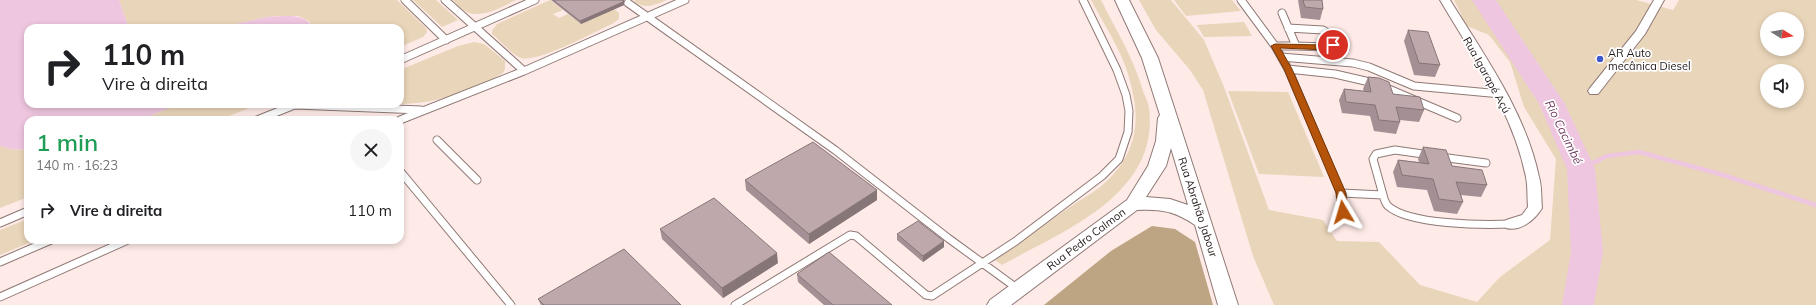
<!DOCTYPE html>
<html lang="pt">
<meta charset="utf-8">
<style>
body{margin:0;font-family:Mulish,sans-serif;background:#f6f6f6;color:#202124;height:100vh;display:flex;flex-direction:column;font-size:15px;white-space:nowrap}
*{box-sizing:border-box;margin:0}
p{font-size:13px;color:#757577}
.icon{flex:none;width:22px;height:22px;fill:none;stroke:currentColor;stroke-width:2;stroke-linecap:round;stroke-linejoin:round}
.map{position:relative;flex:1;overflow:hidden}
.drawer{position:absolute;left:24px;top:116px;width:380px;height:128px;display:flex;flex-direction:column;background:#fff;border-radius:12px;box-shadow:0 2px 6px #0003}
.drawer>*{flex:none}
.guide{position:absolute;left:24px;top:24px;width:380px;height:84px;border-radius:12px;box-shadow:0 2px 6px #0003;background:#fff;color:#202124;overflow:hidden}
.needle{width:26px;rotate:101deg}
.buttons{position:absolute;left:1760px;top:12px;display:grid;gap:8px}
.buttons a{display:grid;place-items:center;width:44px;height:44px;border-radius:50%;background:#fff;box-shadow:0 2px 6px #0003;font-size:20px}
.pin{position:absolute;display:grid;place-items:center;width:34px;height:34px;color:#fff;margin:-17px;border:2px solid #fff;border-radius:50%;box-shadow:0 1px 4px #0007}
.me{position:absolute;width:44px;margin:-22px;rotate:353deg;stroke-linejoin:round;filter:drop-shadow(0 0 3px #0008)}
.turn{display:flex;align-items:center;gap:14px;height:84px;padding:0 12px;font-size:18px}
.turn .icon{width:52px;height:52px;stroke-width:2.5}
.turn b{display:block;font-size:28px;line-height:34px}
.round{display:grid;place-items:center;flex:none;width:42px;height:42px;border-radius:21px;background:#f6f6f6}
.summary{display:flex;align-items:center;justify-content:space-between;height:68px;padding:0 12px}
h1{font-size:24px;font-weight:600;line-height:30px;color:#1e9e55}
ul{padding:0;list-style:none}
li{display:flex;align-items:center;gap:12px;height:52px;padding:0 12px}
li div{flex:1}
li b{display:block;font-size:15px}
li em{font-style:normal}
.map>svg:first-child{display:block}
.green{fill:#e9d5b9;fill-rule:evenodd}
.forest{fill:#bda482}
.water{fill:#eec6df}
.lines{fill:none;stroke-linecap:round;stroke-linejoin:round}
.stream{stroke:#eec6df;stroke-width:4.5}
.river{fill:#eec6df;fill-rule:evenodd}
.service-casing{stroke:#8f7976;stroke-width:9}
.minor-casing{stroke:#8f7976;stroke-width:2}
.tertiary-casing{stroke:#8f7976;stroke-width:2}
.service{stroke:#fff;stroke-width:7}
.minor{fill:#fff;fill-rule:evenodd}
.tertiary{fill:#fff;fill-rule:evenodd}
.wall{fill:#a49094}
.shaded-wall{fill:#867678}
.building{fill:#bfa8ac;stroke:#867678}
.route{fill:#b45309;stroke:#753606}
.poi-dot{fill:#3d58ca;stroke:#fff;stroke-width:1.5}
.labels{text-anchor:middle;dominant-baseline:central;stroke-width:3.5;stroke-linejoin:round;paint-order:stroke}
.poi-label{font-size:11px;fill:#231a19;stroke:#fff;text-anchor:start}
.street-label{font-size:11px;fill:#231a19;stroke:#fff}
.water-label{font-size:12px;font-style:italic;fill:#6f3c5f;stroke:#fff}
</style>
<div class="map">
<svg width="1816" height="305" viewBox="0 0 1816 305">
<rect width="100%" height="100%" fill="#feeae7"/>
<path class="green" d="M119,0h278l29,28 1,4 -4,5 -23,10v-19h-87l-4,-7 -11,-5h-13l-18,1 -49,11h-89z
M413,0h23l22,20 -16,7z
M453,0h63c-13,6 -34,19 -49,12 -5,-2 -10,-8 -14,-12z
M550,0l13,10 -10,4 6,4 9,-4 13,10 33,-15 5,4v6l-7,5c-18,8 -74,39 -91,34 -10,-4 -20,-17 -29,-24v-3l5,-7z
M635,0h32c-12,5 -23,10 -33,1z
M1091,0h10c15,30 33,59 42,91 2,5 5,11 6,17 11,87 -86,123 -147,157l-7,-5c25,-18 50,-36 75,-53 13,-9 29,-17 40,-29 32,-34 30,-68 16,-110 -8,-23 -24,-47 -35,-68z
M1139,0h32l33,40 20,47 45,123 54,10 14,21 42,1 41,43 57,17 23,-25 50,-37 6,-81 -32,-52 -14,-45 -21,-27 -27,-11 -1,-10 -7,-14h182l37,10 6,-10h137v305h-542l-21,-49 -50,-166 -13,-20 -34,-40zM1767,19h30v30h-30zM1767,71h30v30h-30z
M1174,0h58l9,11 -55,5z
M1244,22l8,14 -48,1 -7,-12z
M474,42l10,2 21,17v8l-2,4c-9,6 -19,9 -28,14 -27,11 -52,18 -82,17h7v-34l58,-24z
M1228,91l60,1 36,85 -65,-3z
M179,104h80l-40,16h-79z
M0,146l11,3 17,1v47l-28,11z
M28,219v21h8l-36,15v-25z"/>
<path class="forest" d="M1152,226l23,3 20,13 18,63h-169l67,-54z"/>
<path class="water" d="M0,0h119l10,28h-101v76h151l-39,16h-112v30l-17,-1 -11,-3z
M285,16c12,0 22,1 28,12h-95l49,-11z"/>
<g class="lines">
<path class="stream" d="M1581,169l26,-13 32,-4 81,22 96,31"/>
<path class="river" d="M1472,0h24l69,104 30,65 8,83 -9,53h-32l9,-53 -4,-83 -28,-65z"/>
<defs>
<path id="service" d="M405,0l41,40
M445,0l79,71
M1241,0l34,46 13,23 53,124 2,19
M628,3l207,147 113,88 70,51
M1288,28l35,2 5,3 5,12 -5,2 -32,-1
M1275,46h21l-14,-33
M1281,57l72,6 16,4 45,19 87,8
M400,60l135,-60
M1288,69l47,5 39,9
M1384,87l73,31
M295,105l126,5
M257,120l40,-16
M400,120l124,-49 161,-71
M437,140l40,40
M1440,157l46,6
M400,171l111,134
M1341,193l42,2c1,4 2,8 5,11 21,19 95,19 123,18
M1383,195l-10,-36 3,-5 19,-4 35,5
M0,223l28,-12
M0,262l51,-22
M0,297l128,-57
M735,305l115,-70 6,1 70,59 6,1 84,-55 86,-65 17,-17 9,-27 1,-21 -3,-16 -9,-25 -34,-70"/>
<path id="minor" d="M1440,0h10c34,55 76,113 89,177 3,10 2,21 3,31 -7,12 -22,24 -36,20l-2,-4 2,-4 16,-5 6,-8c-1,-10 0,-20 -2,-30 -13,-65 -53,-121 -86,-177z
M1654,0h10l-19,34 -47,60h-8l-2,-3 2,-3 46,-57z"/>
<path id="tertiary" d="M1115,0h14l29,58 80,247h-20l-23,-80c-21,-14 -33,-16 -58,-15l-126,95h-24l3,-5 137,-100 21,-34 8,-25 2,-23 2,-3 -18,-57zM1171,148l17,57 -18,-6 -24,-2 20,-31z"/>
</defs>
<use href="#service" class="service-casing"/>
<use href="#minor" class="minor-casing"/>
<use href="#tertiary" class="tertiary-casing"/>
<use href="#service" class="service"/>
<use href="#minor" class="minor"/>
<use href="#tertiary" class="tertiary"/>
</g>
<path class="wall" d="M551,0h73v5l-43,19z
M1298,0h24l1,9 -3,11 -19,-2z
M1408,30l32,35 -5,12 -21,-2 -10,-34z
M1368,77l25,17 31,16 -5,12 -19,-2v2l-4,12 -22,-3 -4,-15 -28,-3 -3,-13 5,-11 20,2 -1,-2z
M1423,147l29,19 35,19 -6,12 -20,-2 2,7 -6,12 -23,-3 -7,-21 -30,-3 -4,-15 5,-12 21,2 -1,-3z
M745,180l132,10v10l-68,44 -63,-54z
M660,229l118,34 -55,35 -61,-59z
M897,234l47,7v6l-21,15 -26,-22z
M797,274l95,31h-68l-26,-23z
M538,299l143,6h-140z"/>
<path class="shaded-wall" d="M623,0h1v5l-43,19 -1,-3z
M877,190v10l-68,44v-10z
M944,241v6l-21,15v-6z
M777,253l1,10 -55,35 -1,-10z"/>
<path class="building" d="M553,0h70v2l-43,19z
M1303,0h19l1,9 -18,-2z
M1408,30l20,2 12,33 -21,-2z
M1368,77l11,1 10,4 4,12 27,3 4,13 -28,-3 4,15 -21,-2 -4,-15 -29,-3 -2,-13 27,3z
M813,142l64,48 -68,44 -64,-54z
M1423,147l23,3 6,16 30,4 5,15 -31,-3 7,20 -24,-3 -6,-20 -31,-4 -4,-15 31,4z
M714,198l63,55 -55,35 -62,-59z
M918,221l26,20 -21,15 -26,-22z
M624,249l57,56h-137l-6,-6z
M829,252l63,53h-59l-36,-31z"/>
<path class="route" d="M1333,43l4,2 -9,5 -48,-2 12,21 54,124 2,19 -5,4 -5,-4 -2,-19 -52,-124 -13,-23 4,-2 51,1z"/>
<circle class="poi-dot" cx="1600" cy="59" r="4"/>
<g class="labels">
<g class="poi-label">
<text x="1608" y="53">AR Auto<tspan x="1608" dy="13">mecânica Diesel</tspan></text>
</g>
<g class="street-label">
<text transform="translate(1487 75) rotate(61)">Rua Igarapé Açú</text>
<text transform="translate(1198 207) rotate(72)">Rua Abrahão Jabour</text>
<text transform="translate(1086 239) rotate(-37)">Rua Pedro Calmon</text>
</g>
<g class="water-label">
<text transform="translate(1564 132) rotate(64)">Rio Cacimbé</text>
</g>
</g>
</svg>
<div class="buttons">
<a><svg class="needle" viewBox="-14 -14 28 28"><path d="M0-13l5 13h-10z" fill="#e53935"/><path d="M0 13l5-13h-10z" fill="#757577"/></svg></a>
<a><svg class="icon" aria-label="sound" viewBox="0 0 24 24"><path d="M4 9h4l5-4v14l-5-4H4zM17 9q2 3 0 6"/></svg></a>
</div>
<div class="pin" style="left:1333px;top:45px;background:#d93025"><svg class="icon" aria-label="arrive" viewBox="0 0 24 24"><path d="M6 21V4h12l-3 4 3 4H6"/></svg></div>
<svg class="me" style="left:1343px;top:212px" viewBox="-20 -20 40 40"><path d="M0-17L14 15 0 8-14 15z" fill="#b45309" stroke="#fff" stroke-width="4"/></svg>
<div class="guide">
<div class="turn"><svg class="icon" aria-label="right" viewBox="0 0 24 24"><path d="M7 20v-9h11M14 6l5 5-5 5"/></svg><div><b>110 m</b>Vire à direita</div></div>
</div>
<section class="drawer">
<div class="summary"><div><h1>1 min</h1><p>140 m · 16:23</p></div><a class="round"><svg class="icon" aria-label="close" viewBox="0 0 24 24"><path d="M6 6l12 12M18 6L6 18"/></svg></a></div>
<ul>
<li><svg class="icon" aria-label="right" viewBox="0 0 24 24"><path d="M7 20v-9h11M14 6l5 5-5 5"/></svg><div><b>Vire à direita</b></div><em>110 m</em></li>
</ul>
</section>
</div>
